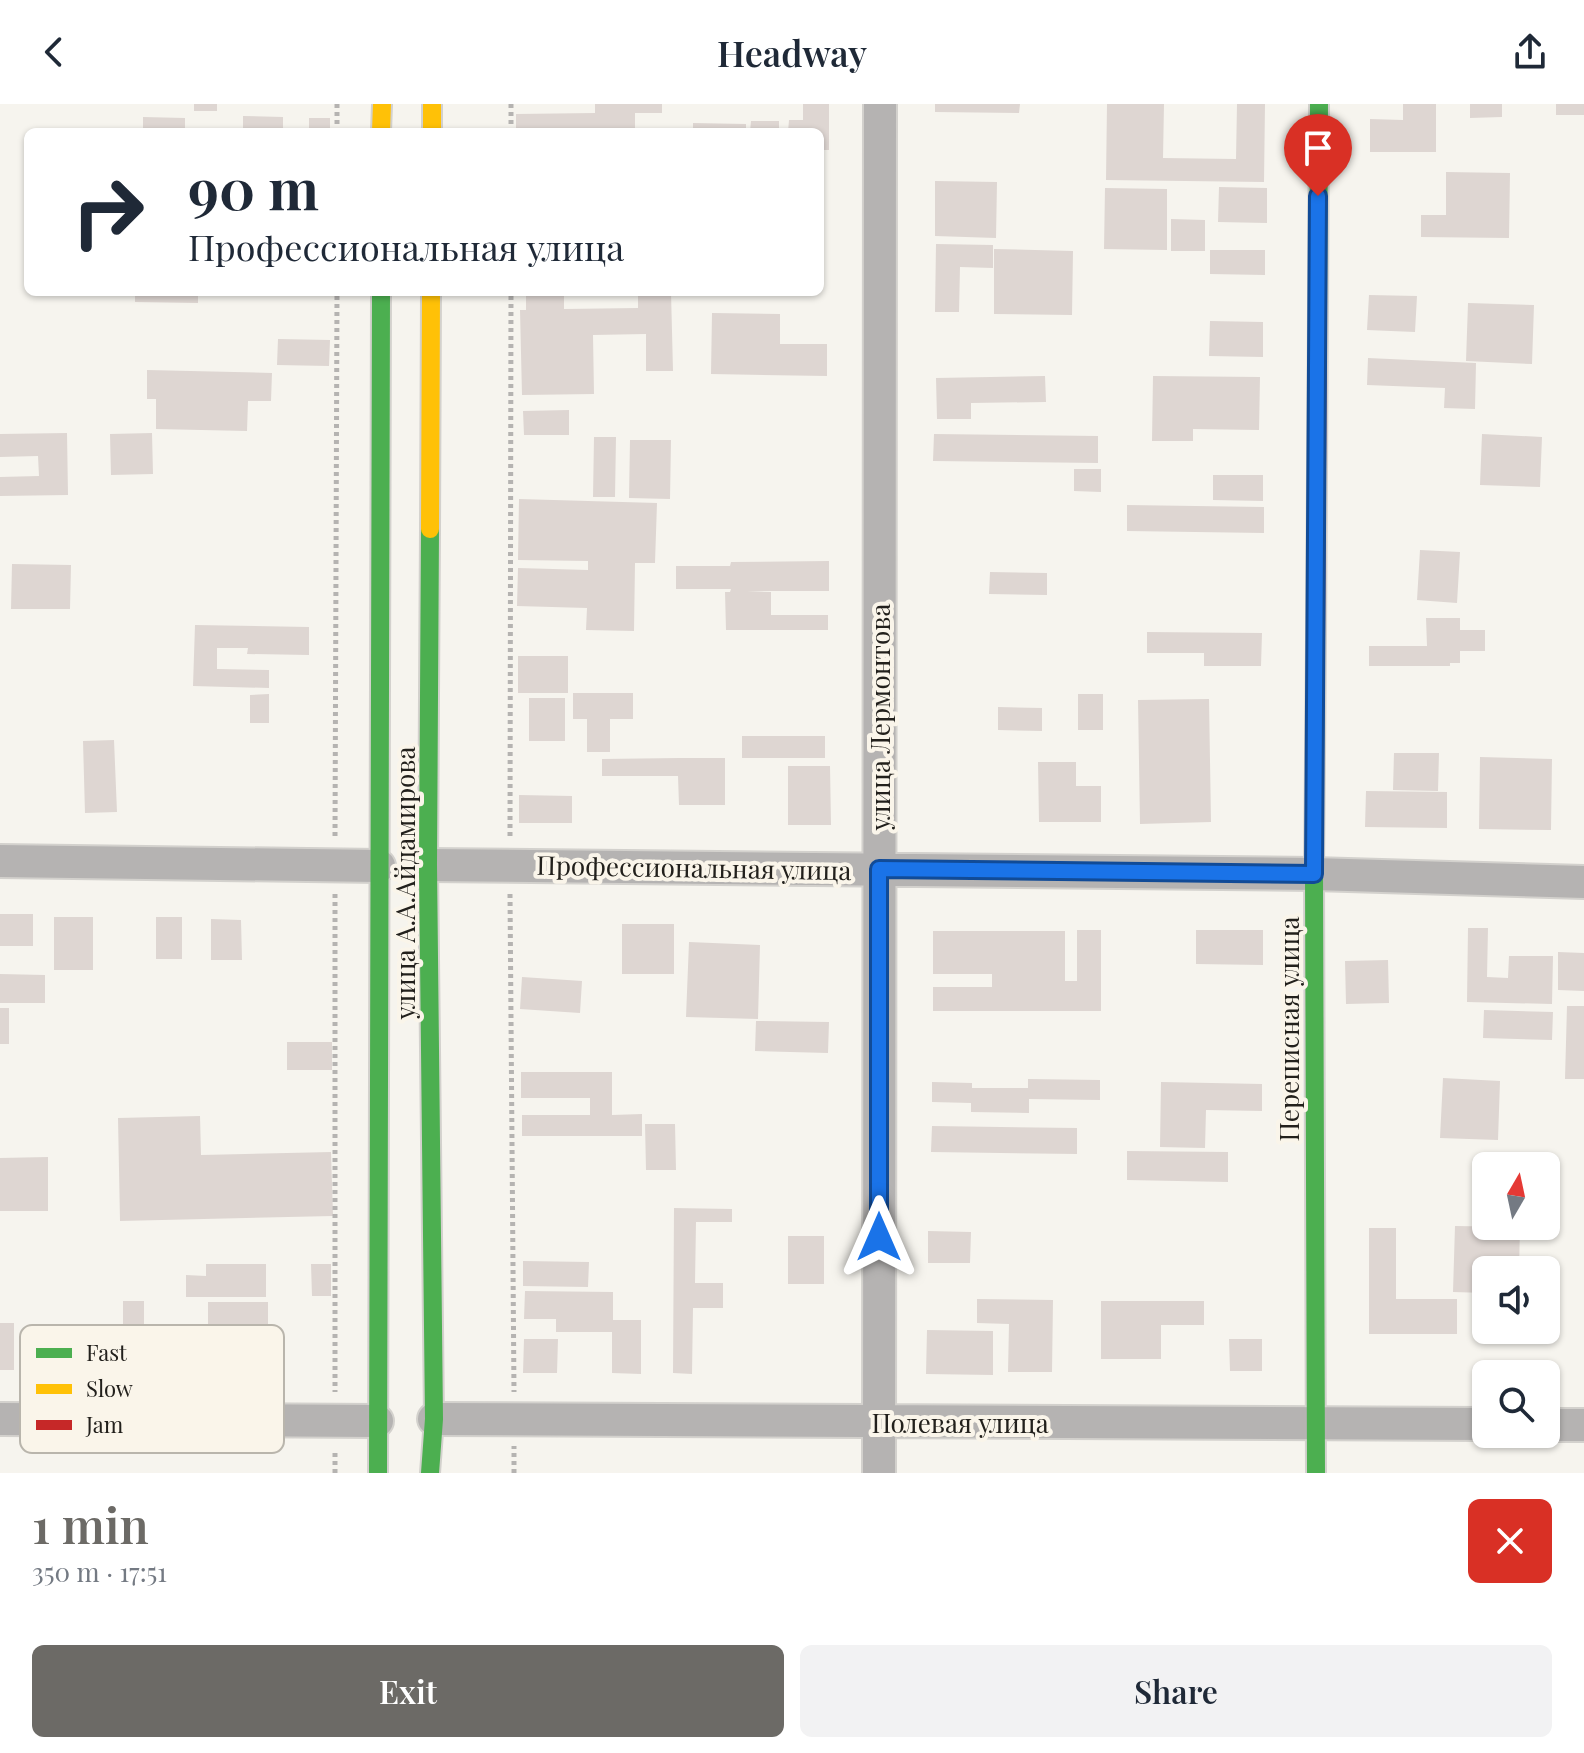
<!DOCTYPE html>
<meta charset="utf-8">
<style>
body{margin:0;font-family:"Playfair Display",serif;background:#f2f2f3;color:#1f2937;height:100vh;display:flex;flex-direction:column;font-size:30px;white-space:nowrap}
*{box-sizing:border-box;margin:0}
p{font-size:26px;color:#747a83}
.icon{flex:none;width:44px;height:44px;fill:none;stroke:currentColor;stroke-width:2;stroke-linecap:round;stroke-linejoin:round}
.map{position:relative;height:1369px;overflow:hidden}
.panel{display:flex;flex-direction:column;background:#fff;flex:1}
.panel>*{flex:none}
.top-card{position:absolute;left:24px;top:24px;width:800px;height:168px;border-radius:12px;box-shadow:0 2px 6px #0004;background:#fff;color:#1f2937;overflow:hidden}
.needle{width:52px;rotate:9deg}
.fabs{position:absolute;left:1472px;top:1048px;display:grid;gap:16px}
.fabs a{display:grid;place-items:center;width:88px;height:88px;border-radius:12px;background:#fff;box-shadow:0 2px 6px #0004;font-size:40px}
.pin{position:absolute;display:grid;place-items:center;width:68px;height:68px;color:#fff;margin:-82px -34px;border-radius:50% 50% 50% 0;rotate:-45deg;box-shadow:0 0 8px #0007}
.pin .icon{rotate:45deg}
.me{position:absolute;width:88px;margin:-44px;rotate:0deg;stroke-linejoin:round;filter:drop-shadow(0 0 6px #0008)}
.turn{display:flex;align-items:center;gap:28px;height:168px;padding:0 32px;font-size:36px}
.turn .icon{width:104px;height:104px;stroke-width:2.5}
.turn b{display:block;font-size:56px;line-height:68px}
.round{display:grid;place-items:center;flex:none;width:84px;height:84px;border-radius:12px;background:#f2f2f3}
.headline{display:flex;align-items:center;justify-content:space-between;height:136px;padding:0 32px}
h1{font-size:48px;font-weight:600;line-height:60px;color:#6c6a66}
.cta{display:flex;gap:16px;margin-top:auto;padding:16px 32px}
.cta a{flex:1;height:92px;border-radius:12px;background:#6c6a66;color:#fff;font-size:32px;font-weight:600;line-height:92px;text-align:center}
.cta a+a{background:#f2f2f3;color:#1f2937}
header{display:flex;justify-content:space-between;align-items:center;height:104px;padding:0 32px;background:#fff;font-size:36px;font-weight:600}
.map>svg:first-child{display:block}
.building{fill:#ded6d2}
.lines{fill:none;stroke-linecap:round;stroke-linejoin:round}
.street-casing{stroke:#d3d1cd;stroke-width:36}
.fast-casing{stroke:#d3d1cd;stroke-width:22}
.slow-casing{stroke:#d3d1cd;stroke-width:22}
.jam-casing{stroke:#d3d1cd;stroke-width:22}
.path{stroke:#b5b3b1;stroke-width:5;stroke-dasharray:4 4;stroke-linecap:butt}
.street{stroke:#b5b3b2;stroke-width:32}
.fast{stroke:#4caf50;stroke-width:18}
.slow{stroke:#ffc107;stroke-width:18}
.jam{stroke:#c62828;stroke-width:18}
.route-casing{stroke:#114b97;stroke-width:20}
.route{stroke:#1a73e8;stroke-width:14}
.labels{text-anchor:middle;dominant-baseline:central;stroke-width:8;stroke-linejoin:round;paint-order:stroke}
.street-label{font-size:26px;fill:#22201c;stroke:#faf5ea}
.key{fill:#faf5ea;stroke:#b9b5ac;stroke-width:2}
.key-label{font-size:22px;fill:#22201c}
</style>
<header><svg class="icon" aria-label="back" viewBox="0 0 24 24"><path d="M15 5l-7 7 7 7"/></svg>Headway<svg class="icon" aria-label="share" viewBox="0 0 24 24"><path d="M12 15V3M7 8l5-5 5 5M5 13v7h14v-7"/></svg></header>
<div class="map">
<svg width="1584" height="1369" viewBox="0 0 1584 1369">
<rect width="100%" height="100%" fill="#f6f4ee"/>
<path class="building" d="M194,0h23v7h-23z
M595,0h67v9h-27v19h-119v-18l79,-1z
M803,0h26v46h-9v-18h-32l1,-12h14z
M935,0h85l-1,9 -84,-1z
M1107,0h57l-1,54 73,1 1,-55h28l-1,78 -158,-2z
M1403,0h33v48h-66v-33l33,1z
M1470,0h32v13l-32,1z
M1556,0h28v11h-28z
M243,12l40,1v15h-40z
M143,13l42,1v14h-42z
M309,14h21v14h-21z
M751,17h28v11h-29z
M693,19l53,1v8h-53z
M1446,68l64,1 -1,65 -88,-1v-22h25z
M935,77l62,1 -1,56 -61,-2z
M1219,83l48,1v35l-49,-1z
M1105,84l62,1v61l-63,-1z
M1171,115l34,1v31h-34z
M936,140l57,1v23l-33,-1 -1,45h-24z
M994,145l79,2 -1,64 -78,-1z
M1210,146h55v25l-55,-1z
M135,188h63v11l-63,-1z
M526,188h38v17l74,-1v-16h33l2,79h-27v-37l-53,1 1,59 -72,1 -2,-85h6z
M1369,191l48,1 -2,36 -48,-2z
M1468,199l66,2 -2,59 -66,-3z
M712,209l68,1v30h47v32l-116,-2z
M1210,217l53,1v35l-54,-1z
M278,235l52,1 -1,26 -52,-1z
M1368,254l108,5 -1,46 -31,-1 1,-20 -78,-3z
M147,266l125,3 -1,28h-23l-1,30 -91,-2v-30h-9z
M1045,272l1,26 -75,1v16h-34l-1,-41z
M1153,272l107,1 -1,53 -66,-1v12h-41z
M569,306v25h-45l-1,-24z
M67,329l1,62 -68,1v-19l39,-1 -1,-20 -38,1v-23z
M152,329l1,41 -42,1 -1,-41z
M934,330l164,2v27l-165,-2z
M1482,330l60,3 -2,50 -60,-2z
M594,333h22l-1,60h-22z
M630,336h41l-1,59 -41,-1z
M1074,365h27v23l-27,-1z
M1213,371h50v26l-50,-1z
M519,395l138,4 -2,60h-20l-1,68 -48,-1 1,-22 -70,-2 1,-38 70,2v-9l-70,-1z
M1127,401l137,2v26l-137,-2z
M1420,446l40,2 -3,51 -40,-3z
M829,457v30h-82l24,1v23h57v15h-102l-1,-38h5l1,-3h-55v-23h54l1,-4z
M12,460l59,1 -1,44h-59z
M990,468l57,1v22l-58,-1z
M1426,514h34v12h25v21h-25v12h-10v3h-81v-20h58z
M195,521l114,2v28l-62,-1 1,-6h-31v21l52,1v18l-76,-2z
M1147,528l115,1 -1,33h-57v-13h-57z
M518,552h50v37h-50z
M573,589h60v26h-23v33h-23v-33h-14z
M269,590v29h-19v-28z
M1078,590h25v36h-25z
M529,594h36v43h-36z
M1209,595l2,123 -71,2 -2,-124z
M998,603l44,1v23l-44,-1z
M742,632h83v22h-83z
M114,636l3,72 -32,1 -2,-72z
M1394,649h45l-1,38 -45,-1z
M1480,653l72,2 -1,71 -72,-1z
M679,654h46v47h-46l-1,-29h-76v-17z
M1038,658h38v24h25v36h-62z
M788,662h42l1,59h-43z
M1366,687l81,1v36l-82,-1z
M519,691l53,1v27h-53z
M0,810h33v32h-33z
M54,813h39v53h-39z
M156,813h26v42h-26z
M211,815l30,1 1,40h-31z
M622,820h52v50h-52z
M1468,824h20l-1,49 21,1 1,-22h44l-1,48 -85,-2z
M1077,826h24v81h-168v-24h59v-13h-59v-43h132v50h12z
M1196,826h67v35l-67,-1z
M689,838l71,3 -2,74 -72,-2z
M1558,848l26,1v38l-26,-1z
M1388,856l1,43 -43,1 -1,-43z
M0,870l45,1v28h-45z
M522,873l60,4 -2,32 -60,-4z
M1567,902h17v73h-19z
M0,904h9v36h-9z
M1484,906l69,2 -1,28 -69,-2z
M756,917l73,1 -1,31 -73,-2z
M287,938h45v28h-45z
M521,968h91v43l30,-1v22h-120v-21h68v-17h-69z
M1443,974l57,3 -2,59 -58,-2z
M1028,975l72,1v20l-71,-1v14l-58,-1v-9l-39,-1v-20l40,1v5h56z
M1161,978l101,2v27l-56,-1 -1,38 -45,-1z
M200,1012l1,39 130,-3 2,64 -213,5 -2,-103z
M645,1020h30l1,46h-30z
M932,1022l145,2v26l-146,-2z
M1127,1047l101,1v30l-101,-2z
M48,1053v54h-48v-53z
M674,1104l58,1v13h-36l-1,61h28v25h-30l-1,66 -19,-1z
M1455,1122l65,1 -1,43h-33v23l-33,-1z
M1369,1124h27v71h61v35h-88z
M928,1127l43,1 -1,31h-42z
M788,1132h36v48h-36z
M523,1157l66,1 -1,25 -65,-1z
M206,1160h60v33h-80v-22l20,1z
M311,1160h20v32h-19z
M525,1187l88,1v28h28v54l-29,-1v-41h-56v-13h-32z
M977,1195l76,1 -1,72h-44l1,-48 -32,-1z
M123,1197h21v71h-21z
M1101,1197h103v24h-43v34h-60z
M208,1198h60v69h-26v-47l-16,1v42h-18z
M0,1219h14v47h-14z
M927,1226l66,1v44l-67,-1z
M524,1235h34l-1,34h-34z
M1229,1235h33v32h-32z"/>
<g class="lines">
<defs>
<path id="street" d="M0,757l379,5
M428,761l886,9 270,8
M0,1315l377,2
M434,1315l1052,5
M1546,1321h38
M879,1369l1,-1369"/>
<path id="fast" d="M1318,203l1,-203
M430,425l-2,336 6,554 -4,54
M1316,535l-2,235 2,599
M378,1369l3,-1181"/>
<path id="slow" d="M432,0v28
M381,28l1,-28
M430,425l1,-237"/>
<path id="jam" d="M1316,535l2,-332"/>
</defs>
<use href="#street" class="street-casing"/>
<use href="#fast" class="fast-casing"/>
<use href="#slow" class="slow-casing"/>
<use href="#jam" class="jam-casing"/>
<path class="path" d="M337,28v-28
M511,28v-28
M335,732l2,-544
M510,732l1,-544
M335,790v498
M510,790l4,498
M335,1369v-23
M514,1369v-27"/>
<use href="#street" class="street"/>
<use href="#fast" class="fast"/>
<use href="#slow" class="slow"/>
<use href="#jam" class="jam"/>
</g>
<g class="lines">
<defs>
<path id="route" d="M879,1133v-368l435,5 4,-678"/>
</defs>
<use href="#route" class="route-casing"/>
<use href="#route" class="route"/>
</g>
<g class="labels">
<g class="street-label">
<text transform="translate(879 613) rotate(-90)">улица Лермонтова</text>
<text transform="translate(694 763) rotate(1)">Профессиональная улица</text>
<text transform="translate(404 779) rotate(-90)">улица А.А.Айдамирова</text>
<text transform="translate(1288 925) rotate(-90)">Переписная улица</text>
<text x="960" y="1318">Полевая улица</text>
</g>
</g>
<rect x="20" y="1221" width="264" height="128" rx="12" class="key"/>
<rect x="36" y="1244" width="36" height="10" fill="#4caf50"/>
<rect x="36" y="1280" width="36" height="10" fill="#ffc107"/>
<rect x="36" y="1316" width="36" height="10" fill="#c62828"/>
<g class="key-label">
<text x="86" y="1257">Fast</text>
<text x="86" y="1293">Slow</text>
<text x="86" y="1329">Jam</text>
</g>
</svg>
<div class="fabs">
<a><svg class="needle" viewBox="-14 -14 28 28"><path d="M0-13l5 13h-10z" fill="#e53935"/><path d="M0 13l5-13h-10z" fill="#747a83"/></svg></a>
<a><svg class="icon" aria-label="sound" viewBox="0 0 24 24"><path d="M4 9h4l5-4v14l-5-4H4zM17 9q2 3 0 6"/></svg></a>
<a><svg class="icon" aria-label="search" viewBox="0 0 24 24"><circle cx="10" cy="10" r="6"/><path d="M15 15l6 6"/></svg></a>
</div>
<div class="pin" style="left:1318px;top:92px;background:#d93025"><svg class="icon" aria-label="arrive" viewBox="0 0 24 24"><path d="M6 21V4h12l-3 4 3 4H6"/></svg></div>
<svg class="me" style="left:879px;top:1133px" viewBox="-20 -20 40 40"><path d="M0-17L14 15 0 8-14 15z" fill="#1a73e8" stroke="#fff" stroke-width="4"/></svg>
<div class="top-card">
<div class="turn"><svg class="icon" aria-label="right" viewBox="0 0 24 24"><path d="M7 20v-9h11M14 6l5 5-5 5"/></svg><div><b>90 m</b>Профессиональная улица</div></div>
</div>
</div>
<section class="panel">
<div class="headline"><div><h1>1 min</h1><p>350 m · 17:51</p></div><a class="round" style="background:#d93025;color:#fff"><svg class="icon" aria-label="close" viewBox="0 0 24 24"><path d="M6 6l12 12M18 6L6 18"/></svg></a></div>
<div class="cta"><a>Exit</a><a>Share</a></div>
</section>
